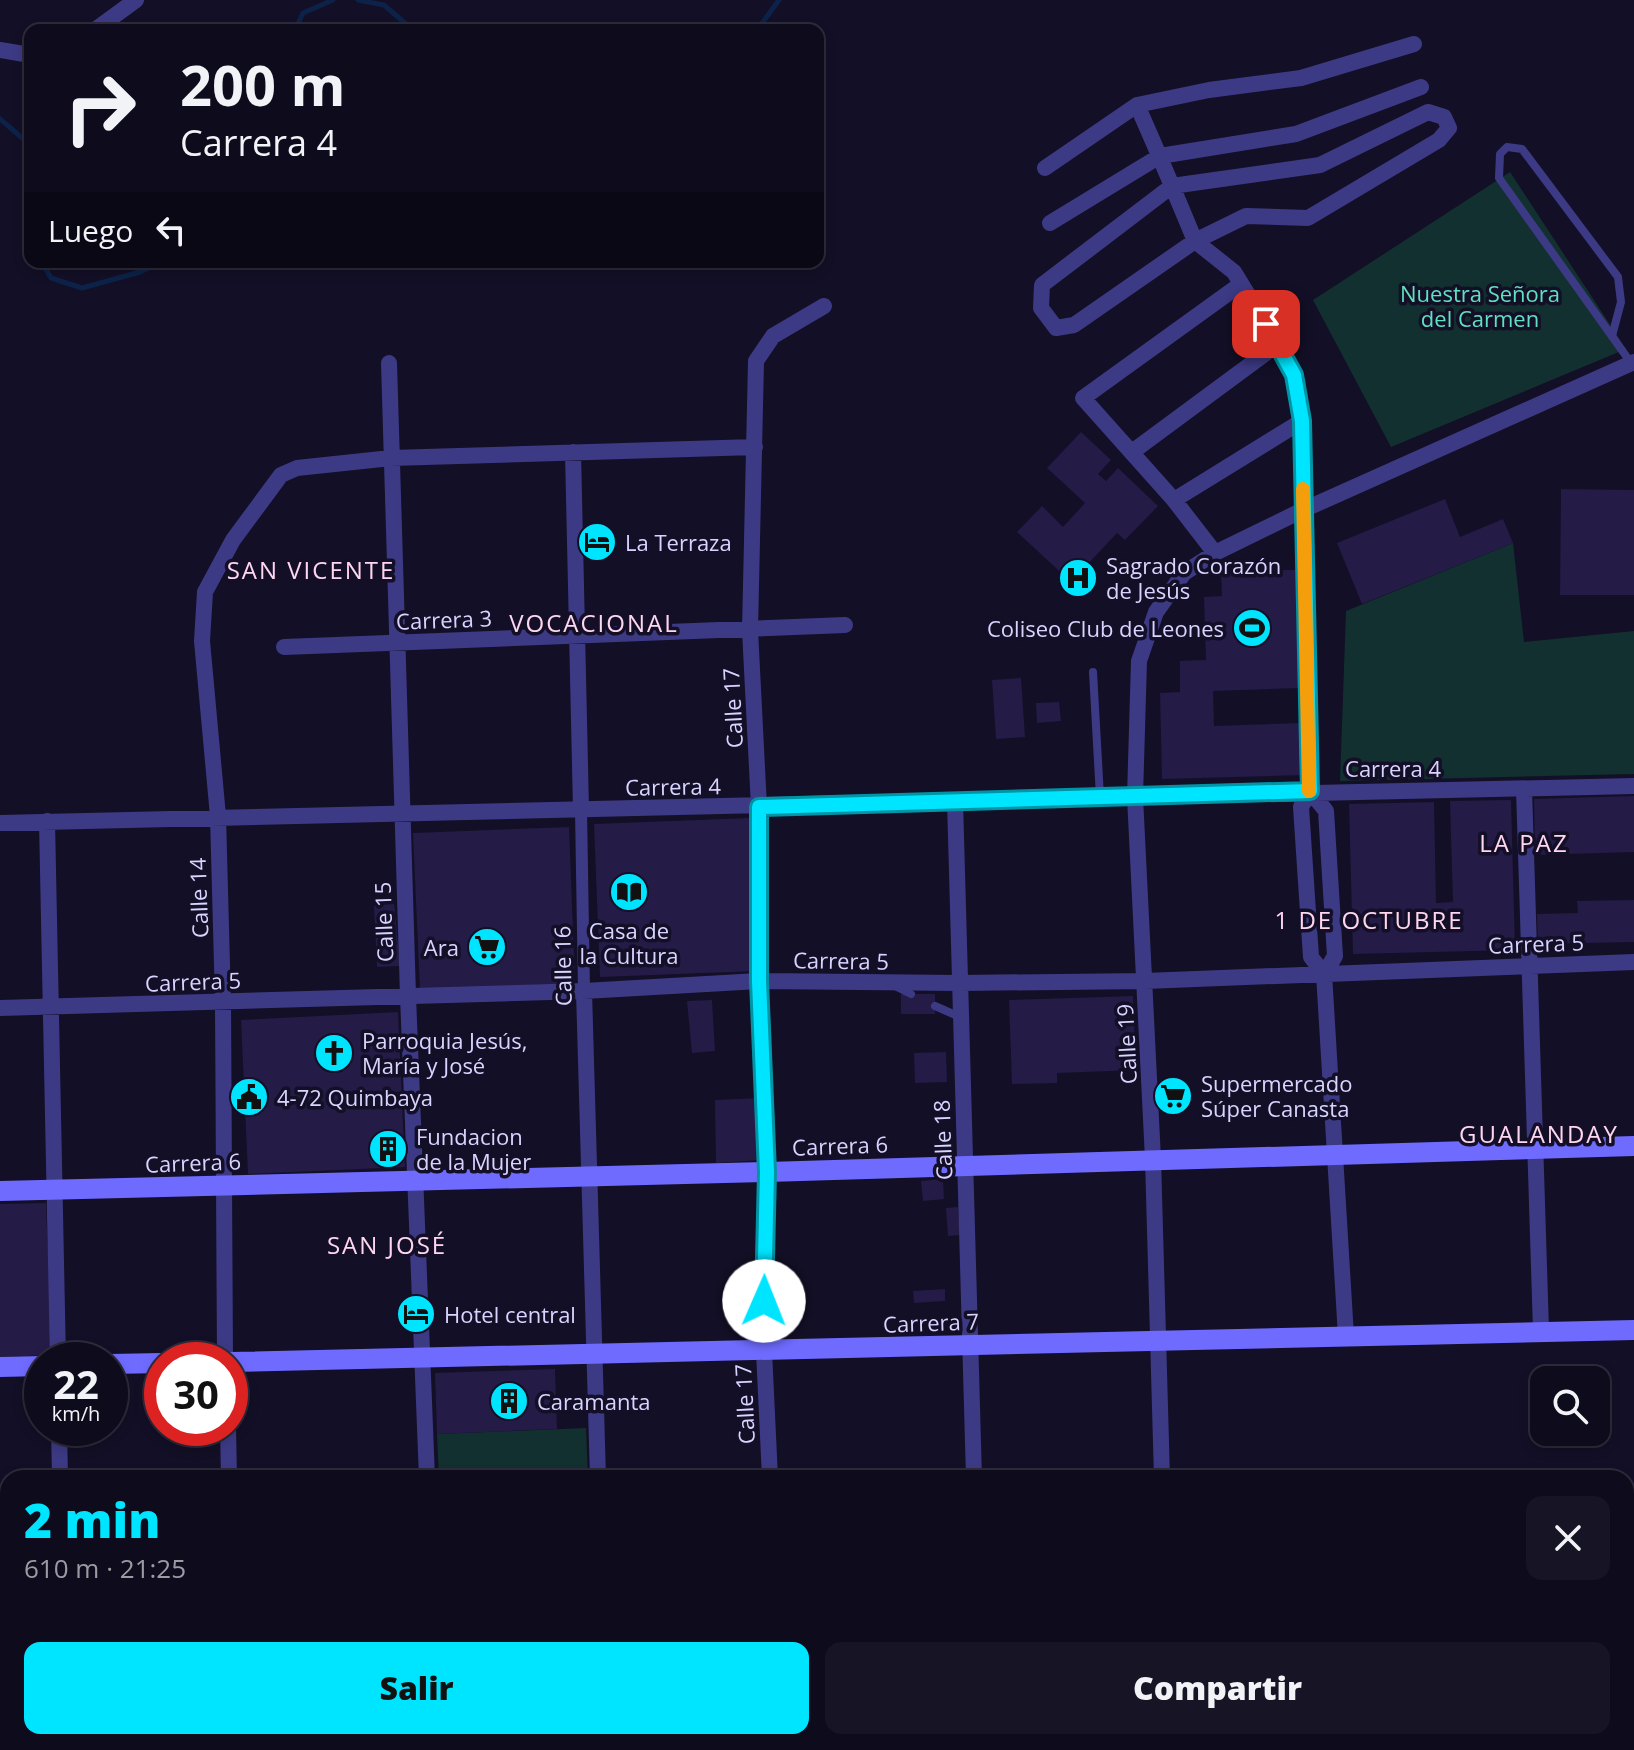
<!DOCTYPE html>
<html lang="es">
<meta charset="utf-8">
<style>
body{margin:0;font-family:"Open Sans",sans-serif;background:#171425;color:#f1f3f6;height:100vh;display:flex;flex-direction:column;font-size:30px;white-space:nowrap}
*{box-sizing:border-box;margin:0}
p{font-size:26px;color:#9b9ba3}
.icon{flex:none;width:44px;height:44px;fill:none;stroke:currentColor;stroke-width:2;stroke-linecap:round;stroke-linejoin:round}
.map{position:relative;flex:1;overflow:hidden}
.side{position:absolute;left:0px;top:1470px;width:1634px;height:280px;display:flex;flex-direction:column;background:#0e0b1c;border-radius:24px 24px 0 0;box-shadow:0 4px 12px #0003,0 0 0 2px #2e2b3b}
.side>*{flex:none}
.top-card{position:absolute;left:24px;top:24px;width:800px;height:244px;border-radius:16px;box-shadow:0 4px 12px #0003,0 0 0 2px #2e2b3b;background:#0e0b1c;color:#f1f3f6;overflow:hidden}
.fabs{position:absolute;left:1530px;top:1366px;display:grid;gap:16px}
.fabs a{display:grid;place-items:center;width:80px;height:80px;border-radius:16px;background:#0e0b1c;box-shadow:0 4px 12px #0003,0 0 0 2px #2e2b3b;font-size:40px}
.speed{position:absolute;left:24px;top:1342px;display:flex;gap:16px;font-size:40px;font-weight:700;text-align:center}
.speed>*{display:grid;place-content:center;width:104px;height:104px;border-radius:50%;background:#0e0b1c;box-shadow:0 4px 12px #0003,0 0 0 2px #2e2b3b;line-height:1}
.speed small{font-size:20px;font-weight:400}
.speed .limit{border:12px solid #d22;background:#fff;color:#111}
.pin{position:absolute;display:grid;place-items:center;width:68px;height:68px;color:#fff;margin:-34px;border-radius:16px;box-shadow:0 4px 12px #0006}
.me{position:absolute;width:88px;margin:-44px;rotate:1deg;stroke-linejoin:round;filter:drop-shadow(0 0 6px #0008)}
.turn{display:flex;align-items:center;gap:28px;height:168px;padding:0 24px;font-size:36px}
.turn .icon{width:104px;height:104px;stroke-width:2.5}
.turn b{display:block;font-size:56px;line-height:68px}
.then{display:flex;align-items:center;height:76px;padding:0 24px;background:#0003;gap:16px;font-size:30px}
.round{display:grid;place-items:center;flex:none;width:84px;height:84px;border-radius:16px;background:#171425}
.summary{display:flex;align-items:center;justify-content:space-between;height:136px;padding:0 24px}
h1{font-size:48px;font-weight:800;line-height:60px;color:#00e5ff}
.cta{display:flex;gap:16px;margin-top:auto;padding:16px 24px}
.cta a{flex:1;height:92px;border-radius:16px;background:#00e5ff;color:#111;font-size:32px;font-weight:800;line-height:92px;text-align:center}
.cta a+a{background:#171425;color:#f1f3f6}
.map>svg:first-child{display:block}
.green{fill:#12302f}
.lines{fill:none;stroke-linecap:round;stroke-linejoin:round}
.stream{stroke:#0c2248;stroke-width:5}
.building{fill:#241b47}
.service{stroke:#3d3a85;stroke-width:8}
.pedestrian{stroke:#3d3a85;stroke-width:12}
.minor{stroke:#3d3a85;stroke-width:16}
.secondary{stroke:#6f6bff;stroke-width:20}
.route-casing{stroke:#0095a6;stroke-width:20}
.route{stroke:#00e5ff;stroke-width:14}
.slow{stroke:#f59e0b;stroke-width:14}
.labels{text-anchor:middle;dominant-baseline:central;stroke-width:7;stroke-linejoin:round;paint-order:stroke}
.park-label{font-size:22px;fill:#5fe0c0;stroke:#130f26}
.poi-label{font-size:22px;fill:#d9d4ff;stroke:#130f26;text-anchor:start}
.street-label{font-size:22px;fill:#d9d4ff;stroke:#130f26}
.neighbourhood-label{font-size:24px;letter-spacing:2px;fill:#ffd6f0;stroke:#130f26}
</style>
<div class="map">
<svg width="1634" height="1750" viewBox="0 0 1634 1750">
<rect width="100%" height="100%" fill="#130f26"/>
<path class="green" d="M1510,172l116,177 -235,98 -78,-147z
M1513,543l11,99 110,-11v143l-294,7 6,-170z
M586,1428l2,50h-149l-2,-44z
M8,1565v113l-8,-5v-107z"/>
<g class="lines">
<path class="stream" d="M358,0l26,5 29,25
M295,30l8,-17 30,-13
M757,30l22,-30
M0,119l28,24 2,97
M42,262l9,16 31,10 58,-16 22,-10"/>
</g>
<path class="building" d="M1081,432l30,28 -13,14 8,7 12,-13 40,38 -33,34 -8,-7 -46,49 -54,-50 25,-26 21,21 22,-24 -38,-35z
M1561,489l73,1v105h-74z
M1445,499l15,38 43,-18 10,24 -151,61 -25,-61z
M1281,562v8h16l3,118 -87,3 1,35 87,-3 2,52 -141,4 -2,-86 20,-1v-31l26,-1 -2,-63 18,-1 -1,-25h29v-8z
M1021,678l4,59 -29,2 -4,-59z
M1059,702l2,19 -24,2 -1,-20z
M1634,796v56l-99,3 -1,-56z
M1511,800l4,150 -162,4 -4,-150 85,-2 2,101 17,-1 -3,-101z
M750,818l6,153 -156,6 -6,-153z
M569,827l6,156 -155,7 -7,-157z
M1634,900v42l-96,2 -1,-30 41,-1 -1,-12z
M394,903l6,63 -23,1 -3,-61z
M901,994h34v20h-34z
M1133,996l3,74 -79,3v10l-45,1 -3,-84z
M712,1000l3,51 -23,2 -5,-52z
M398,1012l7,155 -157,7 -7,-154z
M946,1052l1,30 -32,1 -1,-30z
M759,1098l1,62 -44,3 -1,-63z
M943,1179l1,20 -21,2 -2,-20z
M46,1203l6,152 -52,2v-153z
M958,1207l2,28 -12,1 -2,-28z
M945,1289v12l-31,2 -1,-12z
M555,1369l2,60 -120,5 -2,-61z
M0,1706l8,5v31h55l14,8h-77z
M1626,1724h8v26h-137l-1,-8h130z
M1273,1742h68l-3,8h-64z
M899,1745v5h-49l-1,-4z"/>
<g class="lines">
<path class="service" d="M1612,336l9,-34 -3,-25 -96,-128 -15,-2 -7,7 -1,24 132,185
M1093,672l7,125
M895,986l16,8
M935,1006l25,11
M1180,1742l5,8
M1190,1750l1,-8"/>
<path class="pedestrian" d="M581,810l3,181"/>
<path class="minor" d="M95,30l41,-30
M0,50l30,5
M1045,168l92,-63
M1050,223l110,-67 136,-22 125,-47
M389,363l19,633 19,482
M573,452l8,358
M1132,452l146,-108
M1174,500l128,-79
M1215,553l-41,-53 -91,-102 158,-114
M284,647l561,-22
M1524,789l17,542
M1310,791l16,20 9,145 -11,18
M955,801l19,677
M47,821l11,539
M0,823c545,-13 1089,-26 1634,-37
M584,991l14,487
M0,1008l584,-17 175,-10 200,2 186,-2 489,-19
M1346,1336l-22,-362 -13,-17 -10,-150 9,-16 -8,-370 -8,-46 -16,-31 -44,-72 -39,-31 -121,84 -18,3 -15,-20 1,-23 130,-99 148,-21 108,-53 16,5 5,11 -10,12 -131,78 -62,-2 -51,25c-19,-46 -38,-91 -58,-136l72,-15 92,-12 113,-34
M225,1360l-2,-358 -5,-186 -16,-175 3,-49 28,-52 48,-65 16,-7 94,-10 364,-11
M59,1428l1,50
M228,1428l1,50
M770,1478l-6,-127 3,-179 -8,-191v-174l-9,-177 6,-269 17,-25 51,-30
M1162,1478l-9,-319 -18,-362 4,-136 17,-49 28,-39 31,-20 88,-43 331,-148
M0,1558l8,-1
M0,1690l8,5
M1626,1708h8
M242,1742v8
M423,1742l1,8
M607,1742v8
M788,1742v8
M981,1742v8
M1169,1742l1,8
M100,1748l112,-6
M1407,1750l9,-8"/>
<path class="secondary" d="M0,1191l767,-19 867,-26
M230,1362l1404,-32
M110,1364l52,-1
M0,1367l42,-1"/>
</g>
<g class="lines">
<defs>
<path id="route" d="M764,1301l3,-129 -8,-191v-174l551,-16 -8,-370 -8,-46 -28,-51"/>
</defs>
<use href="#route" class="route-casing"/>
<use href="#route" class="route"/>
<path class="slow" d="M1303,489l6,302"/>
</g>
<defs>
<symbol id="hotel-disc" viewBox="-11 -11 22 22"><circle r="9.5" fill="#00e5ff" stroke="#130f26"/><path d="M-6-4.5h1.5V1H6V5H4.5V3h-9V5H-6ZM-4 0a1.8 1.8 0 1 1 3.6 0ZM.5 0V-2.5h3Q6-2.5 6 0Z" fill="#111"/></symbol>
<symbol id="hospital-disc" viewBox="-11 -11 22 22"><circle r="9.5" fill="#00e5ff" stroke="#130f26"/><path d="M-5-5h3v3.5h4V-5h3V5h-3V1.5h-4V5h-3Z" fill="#111"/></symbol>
<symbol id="stadium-disc" viewBox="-11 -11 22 22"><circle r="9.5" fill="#00e5ff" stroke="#130f26"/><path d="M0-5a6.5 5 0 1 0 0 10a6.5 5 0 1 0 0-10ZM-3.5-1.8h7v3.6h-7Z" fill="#111"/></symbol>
<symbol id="library-disc" viewBox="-11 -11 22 22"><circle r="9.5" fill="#00e5ff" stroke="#130f26"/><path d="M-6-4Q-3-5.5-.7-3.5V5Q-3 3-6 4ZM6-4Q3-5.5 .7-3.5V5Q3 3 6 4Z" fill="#111"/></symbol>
<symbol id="supermarket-disc" viewBox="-11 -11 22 22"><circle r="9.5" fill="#00e5ff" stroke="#130f26"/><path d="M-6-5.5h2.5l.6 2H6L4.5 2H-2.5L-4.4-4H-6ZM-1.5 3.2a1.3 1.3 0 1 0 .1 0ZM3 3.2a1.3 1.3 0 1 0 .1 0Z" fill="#111"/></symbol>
<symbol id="church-disc" viewBox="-11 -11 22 22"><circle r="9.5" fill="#00e5ff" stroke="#130f26"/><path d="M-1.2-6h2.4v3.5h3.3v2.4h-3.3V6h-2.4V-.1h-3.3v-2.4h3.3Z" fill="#111"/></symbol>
<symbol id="civic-disc" viewBox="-11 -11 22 22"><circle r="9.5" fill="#00e5ff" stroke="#130f26"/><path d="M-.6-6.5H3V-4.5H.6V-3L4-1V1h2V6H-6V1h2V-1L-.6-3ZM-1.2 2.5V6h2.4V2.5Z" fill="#111"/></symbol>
<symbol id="building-disc" viewBox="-11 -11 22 22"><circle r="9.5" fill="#00e5ff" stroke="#130f26"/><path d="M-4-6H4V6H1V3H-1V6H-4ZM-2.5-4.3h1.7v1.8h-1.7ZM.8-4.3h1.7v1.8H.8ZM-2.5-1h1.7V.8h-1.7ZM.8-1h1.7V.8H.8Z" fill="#111"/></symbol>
</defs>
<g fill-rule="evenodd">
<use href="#hotel-disc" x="575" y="520" width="44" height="44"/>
<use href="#hospital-disc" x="1056" y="556" width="44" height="44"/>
<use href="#stadium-disc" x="1230" y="606" width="44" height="44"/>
<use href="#library-disc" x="607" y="870" width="44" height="44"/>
<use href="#supermarket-disc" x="465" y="925" width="44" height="44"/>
<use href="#church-disc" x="312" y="1031" width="44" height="44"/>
<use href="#supermarket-disc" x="1151" y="1074" width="44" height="44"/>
<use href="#civic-disc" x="227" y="1075" width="44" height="44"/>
<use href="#building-disc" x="366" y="1127" width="44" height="44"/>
<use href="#hotel-disc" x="394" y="1292" width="44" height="44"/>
<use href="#building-disc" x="487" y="1379" width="44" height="44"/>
</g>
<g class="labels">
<g class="park-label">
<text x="1480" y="293">Nuestra Señora<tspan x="1480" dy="25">del Carmen</tspan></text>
</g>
<g class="poi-label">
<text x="625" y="542">La Terraza</text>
<text x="1106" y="565">Sagrado Corazón<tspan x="1106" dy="25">de Jesús</tspan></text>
<text x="1224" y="628" text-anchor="end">Coliseo Club de Leones</text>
<text x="629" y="930" text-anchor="middle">Casa de<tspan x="629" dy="25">la Cultura</tspan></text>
<text x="459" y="947" text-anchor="end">Ara</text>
<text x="362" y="1040">Parroquia Jesús,<tspan x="362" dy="25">María y José</tspan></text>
<text x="1201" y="1083">Supermercado<tspan x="1201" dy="25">Súper Canasta</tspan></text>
<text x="277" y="1097">4-72 Quimbaya</text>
<text x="416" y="1136">Fundacion<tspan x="416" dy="25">de la Mujer</tspan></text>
<text x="444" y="1314">Hotel central</text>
<text x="537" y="1401">Caramanta</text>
</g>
<g class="street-label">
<text transform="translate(444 619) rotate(-2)">Carrera 3</text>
<text transform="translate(732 708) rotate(-93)">Calle 17</text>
<text x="1393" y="768">Carrera 4</text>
<text transform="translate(673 786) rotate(-1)">Carrera 4</text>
<text transform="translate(198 898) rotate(-92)">Calle 14</text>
<text transform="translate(383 922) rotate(-92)">Calle 15</text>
<text transform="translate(1536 943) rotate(-2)">Carrera 5</text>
<text transform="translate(841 960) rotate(1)">Carrera 5</text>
<text transform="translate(562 966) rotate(-91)">Calle 16</text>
<text transform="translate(193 981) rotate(-2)">Carrera 5</text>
<text transform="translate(1126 1044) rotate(-93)">Calle 19</text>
<text transform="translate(942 1140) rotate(-92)">Calle 18</text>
<text transform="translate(840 1145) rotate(-2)">Carrera 6</text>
<text transform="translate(193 1162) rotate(-2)">Carrera 6</text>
<text transform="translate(931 1322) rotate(-2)">Carrera 7</text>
<text transform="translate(744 1404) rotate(-93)">Calle 17</text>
</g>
<g class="neighbourhood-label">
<text x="311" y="569">SAN VICENTE</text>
<text x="594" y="622">VOCACIONAL</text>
<text x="1524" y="842">LA PAZ</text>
<text x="1369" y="919">1 DE OCTUBRE</text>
<text x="1539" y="1133">GUALANDAY</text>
<text x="387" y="1244">SAN JOSÉ</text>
</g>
</g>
</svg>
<div class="fabs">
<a><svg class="icon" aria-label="search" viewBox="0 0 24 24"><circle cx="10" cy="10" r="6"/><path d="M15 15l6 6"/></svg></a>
</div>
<div class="speed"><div>22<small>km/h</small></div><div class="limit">30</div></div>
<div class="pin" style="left:1266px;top:324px;background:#d93025"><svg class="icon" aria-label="arrive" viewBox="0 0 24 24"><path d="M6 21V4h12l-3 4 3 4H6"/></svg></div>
<svg class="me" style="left:764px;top:1301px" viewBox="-20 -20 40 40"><circle r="19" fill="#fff"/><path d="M0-13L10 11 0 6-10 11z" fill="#00e5ff"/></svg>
<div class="top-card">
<div class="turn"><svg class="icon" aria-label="right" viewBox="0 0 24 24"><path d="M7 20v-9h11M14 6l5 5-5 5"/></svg><div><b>200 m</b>Carrera 4</div></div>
<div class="then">Luego<svg class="icon" aria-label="left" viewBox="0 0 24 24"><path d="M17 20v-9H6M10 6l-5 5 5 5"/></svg></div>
</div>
<section class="side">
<div class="summary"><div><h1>2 min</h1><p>610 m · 21:25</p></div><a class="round"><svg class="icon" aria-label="close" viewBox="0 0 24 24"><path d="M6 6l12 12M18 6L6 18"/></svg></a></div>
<div class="cta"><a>Salir</a><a>Compartir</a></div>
</section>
</div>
